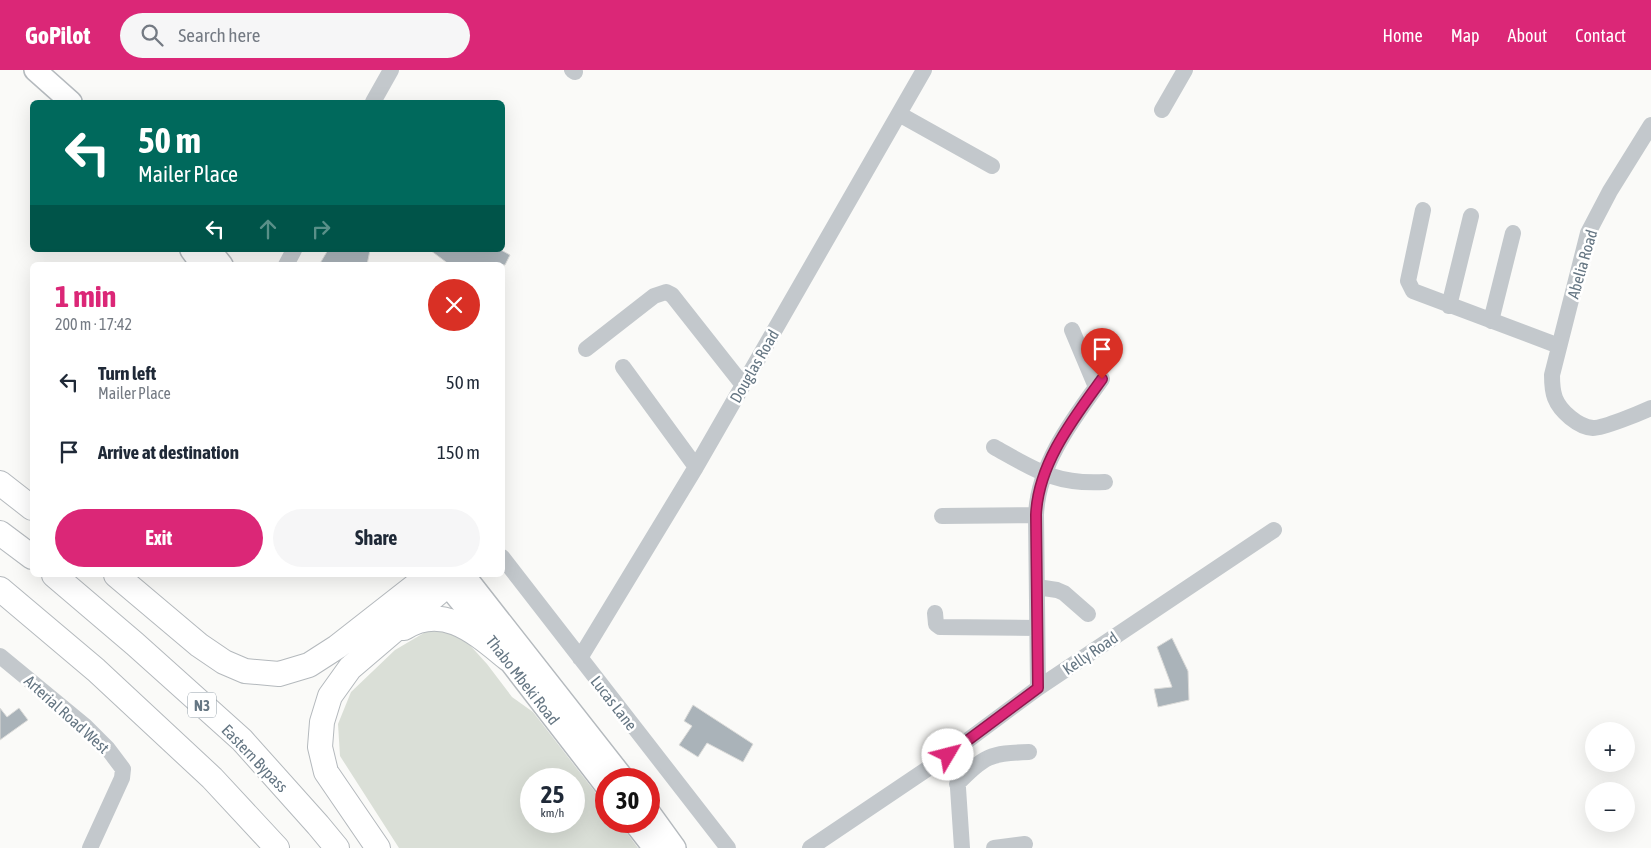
<!DOCTYPE html>
<meta charset="utf-8">
<style>
body{margin:0;font-family:"Asap Condensed",sans-serif;background:#f6f6f7;color:#1f2937;height:100vh;display:flex;flex-direction:column;font-size:19px;white-space:nowrap}
*{box-sizing:border-box;margin:0}
p{font-size:16px;color:#747a83}
.icon{flex:none;width:28px;height:28px;fill:none;stroke:currentColor;stroke-width:2;stroke-linecap:round;stroke-linejoin:round}
.map{position:relative;flex:1;overflow:hidden}
.side{position:absolute;left:30px;top:192px;width:475px;height:315px;display:flex;flex-direction:column;background:#fff;border-radius:8px;box-shadow:0 5px 20px #0002}
.side>*{flex:none}
.guide{position:absolute;left:30px;top:30px;width:475px;height:152px;border-radius:8px;box-shadow:0 5px 20px #0002;background:#00695c;color:#fff;overflow:hidden}
.controls{position:absolute;left:1585px;top:652px;display:grid;gap:10px}
.controls a{display:grid;place-items:center;width:50px;height:50px;border-radius:50%;background:#fff;box-shadow:0 5px 20px #0002;font-size:25px}
.speed{position:absolute;left:520px;top:698px;display:flex;gap:10px;font-size:25px;font-weight:700;text-align:center}
.speed>*{display:grid;place-content:center;width:65px;height:65px;border-radius:50%;background:#fff;box-shadow:0 5px 20px #0002;line-height:1}
.speed small{font-size:12px;font-weight:400}
.speed .limit{border:8px solid #d22;background:#fff;color:#111}
.pin{position:absolute;display:grid;place-items:center;width:42px;height:42px;color:#fff;margin:-51px -21px;border-radius:50% 50% 50% 0;rotate:-45deg;box-shadow:0 0 5px #0007}
.pin .icon{rotate:45deg}
.me{position:absolute;width:55px;margin:-28px;rotate:53deg;stroke-linejoin:round;filter:drop-shadow(0 0 4px #0008)}
.turn{display:flex;align-items:center;gap:18px;height:105px;padding:0 25px;font-size:22px}
.turn .icon{width:65px;height:65px;stroke-width:2.5}
.turn b{display:block;font-size:35px;line-height:42px}
.lanes{display:flex;align-items:center;height:48px;padding:0 25px;background:#0003;justify-content:center;gap:25px;direction:ltr}
.lanes .off{opacity:.35}
.round{display:grid;place-items:center;flex:none;width:52px;height:52px;border-radius:26px;background:#f6f6f7}
.head{display:flex;align-items:center;justify-content:space-between;height:85px;padding:0 25px}
h1{font-size:30px;font-weight:700;line-height:38px;color:#db2777}
.primary-button{display:flex;gap:10px;margin-top:auto;padding:10px 25px}
.primary-button a{flex:1;height:58px;border-radius:30px;background:#db2777;color:#fff;font-size:20px;font-weight:700;line-height:58px;text-align:center}
.primary-button a+a{background:#f6f6f7;color:#1f2937}
ul{padding:0;list-style:none}
li{display:flex;align-items:center;gap:15px;height:70px;padding:0 25px}
li div{flex:1}
li b{display:block;font-size:19px}
li em{font-style:normal}
header{display:flex;align-items:center;gap:30px;box-sizing:border-box;height:70px;padding:0 25px;background:#db2777;color:#fff}
header strong{font-size:24px}
nav{display:flex;gap:28px;margin-inline-start:auto;font-size:18px}
.search{width:350px;height:45px;background:#f6f6f7;display:flex;align-items:center;gap:12px;box-sizing:border-box;padding:0 18px;border-radius:28px;color:#747a83;font-size:19px}
.map>svg:first-child{display:block}
.green{fill:#dadfd7;fill-rule:evenodd}
.building{fill:#aab3b9;stroke:#dcdcda}
.lines{fill:none;stroke-linecap:round;stroke-linejoin:round}
.major-casing{stroke:#b5babe;stroke-width:24}
.highway-casing{stroke:#b4b9bd;stroke-width:26}
.minor{stroke:#c3c8cc;stroke-width:16}
.major{stroke:#fff;stroke-width:21}
.highway{stroke:#fff;stroke-width:24}
.route-casing{stroke:#8e194d;stroke-width:12}
.route{stroke:#db2777;stroke-width:9}
.labels{text-anchor:middle;dominant-baseline:central;stroke-width:5;stroke-linejoin:round;paint-order:stroke}
.shield{fill:#fff;stroke:#939fa8;stroke-width:1}
.shield-label{font-size:15px;font-weight:bold;fill:#657683}
.street-label{font-size:16px;fill:#657683;stroke:#fff}
</style>
<header>
<strong>GoPilot</strong>
<div class="search"><svg class="icon" aria-label="search" viewBox="0 0 24 24"><circle cx="10" cy="10" r="6"/><path d="M15 15l6 6"/></svg>Search here</div>
<nav><a>Home</a><a>Map</a><a>About</a><a>Contact</a></nav>
</header>
<div class="map">
<svg width="1651" height="778" viewBox="0 0 1651 778">
<rect width="100%" height="100%" fill="#fafaf8"/>
<path class="green" d="M434,557l24,5 29,32 25,33 21,15 73,94v15h12l20,27h-239l-59,-92 -2,-32 13,-32 44,-42zM531,709h43v42h-43z"/>
<path class="building" d="M328,180h42l-3,15h-48z
M430,180h71l9,5 -5,10h-55z
M1172,568l16,33 1,29 -31,7 -4,-18 18,-2 -15,-40z
M693,635l60,39 -10,18 -36,-19 -9,14 -19,-12 13,-19 -8,-5z
M0,638l7,9 12,-9 9,12 -28,20z"/>
<g class="lines">
<defs>
<path id="major" d="M35,0l36,32
M191,180l11,15
M210,180l12,15
M439,505l69,84 98,127
M464,505l160,204
M649,742l26,36
M633,751l21,27"/>
<path id="highway" d="M0,413l32,25
M0,463l32,24
M54,505l81,69 107,96 76,85 19,23
M116,505l83,70 25,17 21,9 34,3 30,-9 28,-18 92,-72
M0,519l96,81 116,108 65,70
M404,558c40,-26 74,7 104,31
M378,778l-52,-76 -6,-25 2,-25 8,-26 20,-28 109,-93"/>
</defs>
<use href="#major" class="major-casing"/>
<use href="#highway" class="highway-casing"/>
<path class="minor" d="M572,0l3,2
M373,32l18,-32
M1162,40l23,-40
M899,44l93,52
M1651,55l-41,66 -22,42 -36,142c0,7 0,15 3,23 5,13 23,29 38,30 11,0 47,-15 58,-20
M1423,140l-15,71 5,10 146,55
M286,195l8,-15
M1449,236l22,-90
M1491,251l22,-88
M1072,260l24,57
M586,279l68,-53 12,-4 6,3 71,90
M623,297l73,100
M994,377c41,23 62,38 111,35
M942,446l94,-1
M502,487l226,291
M1037,517l20,3 7,3 24,21
M935,543l1,11 4,3 97,1
M0,586l85,70 23,23 15,20 -1,9 -32,70
M580,588l116,-191 228,-397
M1038,618l-2,-173c2,-51 37,-96 66,-136
M948,685l9,18 5,75
M957,714c27,-28 33,-31 72,-32
M810,778l138,-93 90,-67 236,-158
M994,778l31,-4"/>
<use href="#major" class="major"/>
<use href="#highway" class="highway"/>
</g>
<g class="lines">
<defs>
<path id="route" d="M948,685l90,-67 -2,-173c2,-51 37,-96 66,-136"/>
</defs>
<use href="#route" class="route-casing"/>
<use href="#route" class="route"/>
</g>
<g class="labels">
<rect class="shield" x="188" y="622.5" width="28" height="25" rx="4"/>
<g class="shield-label">
<text x="202" y="635">N3</text>
</g>
<g class="street-label">
<text transform="translate(1582 194) rotate(-74)">Abelia Road</text>
<text transform="translate(754 296) rotate(-60)">Douglas Road</text>
<text transform="translate(1090 583) rotate(-34)">Kelly Road</text>
<text transform="translate(523 610) rotate(52)">Thabo Mbeki Road</text>
<text transform="translate(614 633) rotate(52)">Lucas Lane</text>
<text transform="translate(67 644) rotate(42)">Arterial Road West</text>
<text transform="translate(255 688) rotate(46)">Eastern Bypass</text>
</g>
</g>
</svg>
<div class="controls">
<a>+</a>
<a>−</a>
</div>
<div class="speed"><div>25<small>km/h</small></div><div class="limit">30</div></div>
<div class="pin" style="left:1102px;top:309px;background:#d93025"><svg class="icon" aria-label="arrive" viewBox="0 0 24 24"><path d="M6 21V4h12l-3 4 3 4H6"/></svg></div>
<svg class="me" style="left:948px;top:685px" viewBox="-20 -20 40 40"><circle r="19" fill="#fff"/><path d="M0-13L10 11 0 6-10 11z" fill="#db2777"/></svg>
<div class="guide">
<div class="turn"><svg class="icon" aria-label="left" viewBox="0 0 24 24"><path d="M17 20v-9H6M10 6l-5 5 5 5"/></svg><div><b>50 m</b>Mailer Place</div></div>
<div class="lanes"><svg class="icon" aria-label="left" viewBox="0 0 24 24"><path d="M17 20v-9H6M10 6l-5 5 5 5"/></svg><svg class="icon off" aria-label="ahead" viewBox="0 0 24 24"><path d="M12 20V5M6 11l6-6 6 6"/></svg><svg class="icon off" aria-label="right" viewBox="0 0 24 24"><path d="M7 20v-9h11M14 6l5 5-5 5"/></svg></div>
</div>
<section class="side">
<div class="head"><div><h1>1 min</h1><p>200 m · 17:42</p></div><a class="round" style="background:#d93025;color:#fff"><svg class="icon" aria-label="close" viewBox="0 0 24 24"><path d="M6 6l12 12M18 6L6 18"/></svg></a></div>
<ul>
<li><svg class="icon" aria-label="left" viewBox="0 0 24 24"><path d="M17 20v-9H6M10 6l-5 5 5 5"/></svg><div><b>Turn left</b><p>Mailer Place</p></div><em>50 m</em></li>
<li><svg class="icon" aria-label="arrive" viewBox="0 0 24 24"><path d="M6 21V4h12l-3 4 3 4H6"/></svg><div><b>Arrive at destination</b></div><em>150 m</em></li>
</ul>
<div class="primary-button"><a>Exit</a><a>Share</a></div>
</section>
</div>
